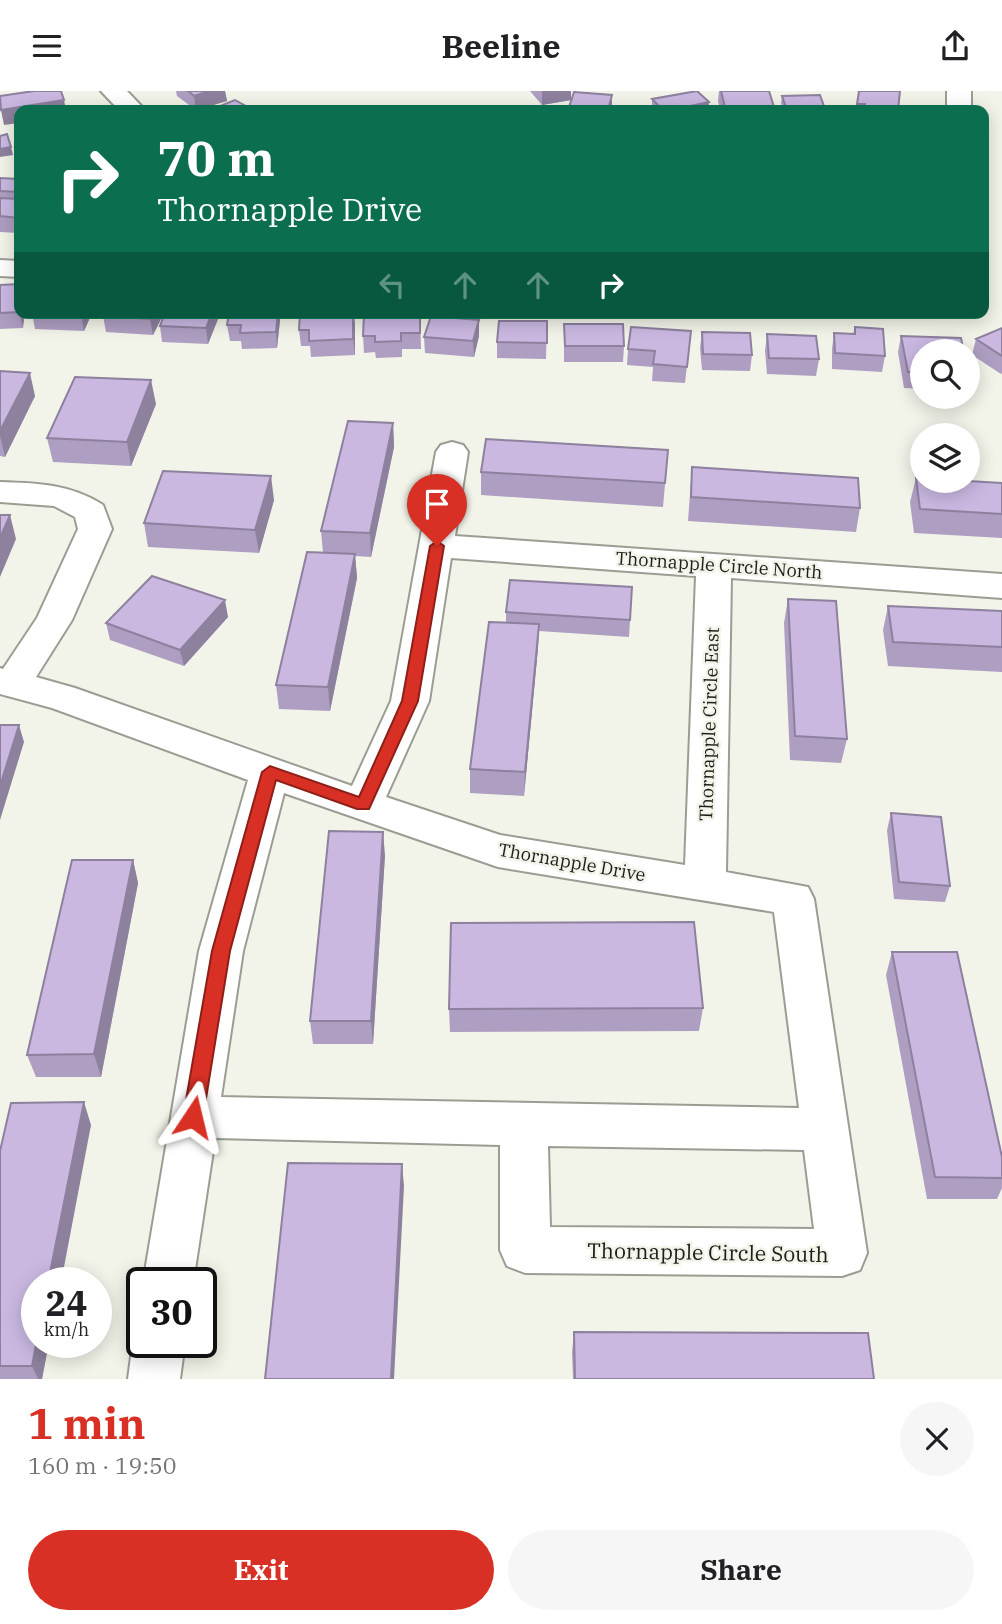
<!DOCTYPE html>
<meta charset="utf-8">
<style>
body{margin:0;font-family:"IBM Plex Serif",serif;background:#f6f6f6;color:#202124;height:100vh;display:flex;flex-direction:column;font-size:26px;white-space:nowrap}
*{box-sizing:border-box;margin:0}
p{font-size:23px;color:#757577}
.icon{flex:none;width:38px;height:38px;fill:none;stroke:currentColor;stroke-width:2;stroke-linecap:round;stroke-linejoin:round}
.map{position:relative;height:1288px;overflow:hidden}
.sheet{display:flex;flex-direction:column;background:#fff;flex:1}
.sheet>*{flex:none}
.guide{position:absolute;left:14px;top:14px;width:975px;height:214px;border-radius:14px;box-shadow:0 4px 18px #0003;background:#0b6e4f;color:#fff;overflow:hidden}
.fabs{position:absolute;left:910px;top:248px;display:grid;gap:14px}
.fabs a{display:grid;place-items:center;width:70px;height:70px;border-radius:50%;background:#fff;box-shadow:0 4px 18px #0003;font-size:35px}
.speed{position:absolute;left:21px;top:1176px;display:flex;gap:14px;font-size:35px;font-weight:700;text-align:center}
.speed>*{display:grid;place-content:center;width:91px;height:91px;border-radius:50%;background:#fff;box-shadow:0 4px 18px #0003;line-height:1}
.speed small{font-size:18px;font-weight:400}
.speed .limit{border:4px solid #111;border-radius:10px;background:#fff;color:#111}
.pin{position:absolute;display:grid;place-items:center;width:60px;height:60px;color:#fff;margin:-72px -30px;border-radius:50% 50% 50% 0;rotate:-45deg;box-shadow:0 0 7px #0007}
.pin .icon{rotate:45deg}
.me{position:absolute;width:77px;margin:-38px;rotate:10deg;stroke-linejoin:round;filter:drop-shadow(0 0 5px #0008)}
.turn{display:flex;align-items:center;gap:24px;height:147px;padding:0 28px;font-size:32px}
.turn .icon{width:91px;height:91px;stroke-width:2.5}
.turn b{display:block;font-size:49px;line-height:60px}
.lanes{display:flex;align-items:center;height:66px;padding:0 28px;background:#0003;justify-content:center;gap:35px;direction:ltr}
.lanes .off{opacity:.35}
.round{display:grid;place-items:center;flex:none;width:74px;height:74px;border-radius:37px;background:#f6f6f6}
.headline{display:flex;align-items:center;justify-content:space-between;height:119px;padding:0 28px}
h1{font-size:42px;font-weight:700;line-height:52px;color:#d93025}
.button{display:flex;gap:14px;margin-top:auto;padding:14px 28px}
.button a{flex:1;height:80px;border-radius:42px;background:#d93025;color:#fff;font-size:28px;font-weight:700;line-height:80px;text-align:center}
.button a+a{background:#f6f6f6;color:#202124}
header{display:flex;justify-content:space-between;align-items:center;height:91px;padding:0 28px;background:#fff;font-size:32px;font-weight:700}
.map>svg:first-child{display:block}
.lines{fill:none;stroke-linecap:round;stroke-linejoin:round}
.minor-casing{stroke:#9b9d93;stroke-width:4}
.minor{fill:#fff;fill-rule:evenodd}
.wall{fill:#ae9ec2}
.shaded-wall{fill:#8d819e}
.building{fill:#cab8e1;stroke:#8d819e;stroke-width:2}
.route{fill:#d93025;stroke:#8d1f18;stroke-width:2}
.labels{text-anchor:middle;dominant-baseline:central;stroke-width:5;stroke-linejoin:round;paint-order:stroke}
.street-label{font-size:18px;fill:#1d1e1a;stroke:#f2f4e9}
.near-street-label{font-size:21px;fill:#1d1e1a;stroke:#f2f4e9}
</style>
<header><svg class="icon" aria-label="menu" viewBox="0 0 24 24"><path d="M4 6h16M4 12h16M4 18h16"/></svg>Beeline<svg class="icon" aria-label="share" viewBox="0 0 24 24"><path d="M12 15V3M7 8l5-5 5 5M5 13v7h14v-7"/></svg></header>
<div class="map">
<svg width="1002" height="1288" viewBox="0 0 1002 1288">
<rect width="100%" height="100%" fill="#f2f4e9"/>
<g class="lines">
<defs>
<path id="minor" d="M101,0h26l18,19h-26z
M947,0h24v19h-24z
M0,169l19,1v16l-19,-1z
M452,351l11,3 5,7 -13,84 547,38v24l-271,-20 -5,294 82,15 6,12 53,354 -7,17 -18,6 -317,-3 -18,-7 -7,-16v-105l-285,-7 -22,145h-50l56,-332 49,-171 -196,-72 -52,-14v-26l3,1 34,-51 41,-89 -3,-12 -21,-11 -54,-4v-20c36,1 71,2 103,23l9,24 -40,91 -36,57 39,11 277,98 39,-85 45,-249 5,-7zM451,467l245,18 -11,289 -185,-30 -114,-38 43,-96zM284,702l214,74 276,45 25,196 -578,-11 22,-146zM548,1055l256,4 10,79 -264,-2z
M141,1233l1,18h43l-5,37h-52l5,-37z"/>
</defs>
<use href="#minor" class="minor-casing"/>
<use href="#minor" class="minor"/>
</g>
<path class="wall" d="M176,0h49l2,10 -31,9 -19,-14z
M530,0h41v9l-29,5z
M719,0h50l5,16 -1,3h-52l-3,-8z
M859,0l39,19h-42z
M782,5l43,13v1h-41l-3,-7z
M652,8l57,3 -1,8h-56z
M569,16l43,3h-43z
M0,87l19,1v54l-19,-1z
M19,193l4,44 -23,1v-44z
M32,222h60l-8,18 -49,-2z
M104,222h59v2l-10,20 -47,-3 -3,-16z
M229,222h51v7l-3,28 -35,1 -1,-8h-11l-3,-16z
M420,222l1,36h-19v8l-26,1 -1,-6 -11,1 -1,-17z
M218,228l-10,25 -46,-2 -2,-16z
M479,229v16l-5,21 -49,-4 -1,-16z
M547,230l-1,38 -49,-1v-16z
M355,233v31l-44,2 -1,-11h-9l-2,-16z
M564,233l60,22 -1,16h-59z
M855,236l30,29 -3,16 -50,-3v-20l2,-16 19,1z
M1002,237v45l-1,1 -29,-19 4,-16z
M691,240l-6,52 -33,-2 1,-14 -26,-2 1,-16z
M702,241l50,23 -2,16 -48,-1 -2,-22z
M767,243l52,25 -3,17 -49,-2 -2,-23z
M901,245l21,16v37l-18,-1 -6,-36z
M0,280l35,25 -30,61 -5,-1z
M156,313l-25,62 -78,-4 -6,-24z
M393,332l1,24 -23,110 -16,-1 2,22 -27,133 -51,-2 -3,-24 47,-132 -2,-22z
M668,359l-5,57 -182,-12v-23z
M692,376l168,41 -4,24 -168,-11z
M916,387l86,5v55l-88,-5 -4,-31z
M274,409l-15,53 -111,-6 -4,-24z
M632,496l-3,50 -90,-6 -1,17 -14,148 -54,-3v-24l36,-147v-10z
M788,508l59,140 -6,24 -51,-3 -6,-137z
M888,515l114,5v61l-114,-6 -5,-36z
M228,526l-44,49 -74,-26 -4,-17z
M891,722l59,73 -5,16 -51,-3 -7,-69z
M385,764l-12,189h-60l-3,-23z
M133,769l5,23 -37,194h-65l-9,-22z
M892,861l110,226v10l-5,11h-70l-41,-224z
M703,917l-4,23 -249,1 -1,-23z
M91,1034l-54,217h12l-7,37h-42v-228z
M574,1241l300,47h-301l-1,-27z"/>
<path class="shaded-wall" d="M209,0h16l2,10 -31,9 -2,-14z
M542,0h29v9l-29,5z
M612,4v15h-4z
M64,9l2,10h-47v13l-15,2 -3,-15z
M709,11l-1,8h-18v-4z
M11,56l2,8 -13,2v-8z
M19,219v3h6l-2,15 -4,-16z
M82,222h10l-8,18 -3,-16z
M153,222h10v2l-10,20 -3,-16z
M212,222h5l1,6 -10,25 -2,-16z
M278,222h2v7l-3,28 -1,-16z
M354,222l1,11v31l-2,-16z
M479,229v16l-5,21 -1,-16z
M30,282l5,23 -30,61 -5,-21v-5z
M151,289l5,24 -25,62 -4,-24z
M393,332l1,24 -23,110 -1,-24z
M271,385l3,24 -15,53 -4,-23z
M10,424l6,24 -16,38v-39z
M355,463l2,24 -27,133 -2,-24z
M225,509l3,17 -44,49 -4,-16z
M539,533l-1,24 -14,148 1,-24z
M19,634l5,17 -24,78v-34z
M383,741l2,23 -12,189 -2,-23z
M133,769l5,23 -37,194 -7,-23z
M84,1011l7,23 -30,158h-13z
M402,1073l2,22 -10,193h-3z
M37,1248v3h12l-7,37h-4l-6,-13z"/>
<path class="building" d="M34,0h27l3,9 -63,10 -1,-14z
M188,0h21l-15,5z
M697,0l12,11 -19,4 5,4h-32l-11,-11z
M721,0h48l5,16h-49z
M859,0h41l-2,19h-34l1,-6h-8z
M574,1l38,3 -4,15h-17v-1l-22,-2z
M820,4l5,14 -38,1 -5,-14z
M235,9l18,10h-43z
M351,16l3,3h-21z
M7,43l4,13 -11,2v-13z
M0,87l19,1v13l-19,-1z
M0,107l19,1v19l-19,-2z
M19,193v28l-19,1v-28z
M32,222h50l-1,2z
M104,222h49l-3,6 -47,-3z
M165,222h47l-6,15 -46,-2z
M229,222h49l-2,19 -36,1 1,-8h-14z
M300,222h53v26l-44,2v-11h-10z
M364,222h56v20h-19v8l-26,1v-6h-12z
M431,225l48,4 -6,21 -49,-4z
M499,230h48v22l-50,-1z
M564,233h59l1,22h-59z
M631,236l60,4 -4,36 -34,-3 2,-13 -27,-2z
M855,236l28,2 2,27 -50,-3 -1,-20 21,1z
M1002,237v28l-26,-17z
M702,241l48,1 2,22 -49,-1z
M767,243l49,2 3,23 -50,-1z
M901,245l60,2 3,14h-42v20h-14z
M0,280l30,2 -30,58z
M75,286l76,3 -24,62 -80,-4z
M348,330l45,2 -23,110 -49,-2z
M486,348l182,11 -3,33 -184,-11z
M692,376l166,11 2,30 -169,-11z
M163,380l108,5 -16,54 -111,-7z
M916,387l6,1v2h46l34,2v31l-82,-5z
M0,424h10l-10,23z
M307,461l48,2 -27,133 -52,-2z
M152,485l73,24 -45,50 -74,-27z
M510,489l122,7 -2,33 -124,-8z
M788,508l48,2 11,138 -52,-3z
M888,515l114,5v36l-109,-5z
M489,531l50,2 -14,148 -55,-3z
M0,634h19l-19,61z
M891,722l50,4 9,69 -51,-4z
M329,740l54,1 -12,189h-61z
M72,769h61l-39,194 -67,1z
M694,831l9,86 -254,1 2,-86z
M892,861h65l45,205v21l-67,-1z
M84,1011l-36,181h-11v56l-5,27h-32v-215l11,-48z
M288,1072l114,1 -11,215h-126z
M574,1241l294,1 6,46h-299z"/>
<path class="route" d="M437,450l7,5 -26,155 -49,108h-12l-81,-29 -46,171 -27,166 -3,6 -7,3 -7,-3 -3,-6 29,-166 50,-179 8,-6 89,31 43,-96 28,-155z"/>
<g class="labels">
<g class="street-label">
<text transform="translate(719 474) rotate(4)">Thornapple Circle North</text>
<text transform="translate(709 633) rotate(-88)">Thornapple Circle East</text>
<text transform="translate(572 771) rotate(10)">Thornapple Drive</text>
</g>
<g class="near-street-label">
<text transform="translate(708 1161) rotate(1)">Thornapple Circle South</text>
</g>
</g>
</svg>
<div class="fabs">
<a><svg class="icon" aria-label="search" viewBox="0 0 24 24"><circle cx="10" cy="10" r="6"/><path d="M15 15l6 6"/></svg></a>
<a><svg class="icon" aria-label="layers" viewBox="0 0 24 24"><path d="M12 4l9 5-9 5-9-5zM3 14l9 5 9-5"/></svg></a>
</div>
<div class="speed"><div>24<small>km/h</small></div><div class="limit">30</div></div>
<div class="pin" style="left:437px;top:455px;background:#d93025"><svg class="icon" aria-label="arrive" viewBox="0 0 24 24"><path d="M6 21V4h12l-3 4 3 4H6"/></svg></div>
<svg class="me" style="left:193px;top:1026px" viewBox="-20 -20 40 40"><path d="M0-17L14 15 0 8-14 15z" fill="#d93025" stroke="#fff" stroke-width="4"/></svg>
<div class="guide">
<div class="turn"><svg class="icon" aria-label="right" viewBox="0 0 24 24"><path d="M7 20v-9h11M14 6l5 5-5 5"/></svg><div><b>70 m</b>Thornapple Drive</div></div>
<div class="lanes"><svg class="icon off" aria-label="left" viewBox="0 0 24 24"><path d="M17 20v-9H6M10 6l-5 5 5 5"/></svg><svg class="icon off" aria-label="ahead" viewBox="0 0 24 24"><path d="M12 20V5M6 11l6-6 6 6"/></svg><svg class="icon off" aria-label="ahead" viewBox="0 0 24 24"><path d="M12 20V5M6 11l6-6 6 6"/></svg><svg class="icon" aria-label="right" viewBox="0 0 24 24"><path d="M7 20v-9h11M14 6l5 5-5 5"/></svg></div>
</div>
</div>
<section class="sheet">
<div class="headline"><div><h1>1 min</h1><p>160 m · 19:50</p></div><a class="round"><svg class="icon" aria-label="close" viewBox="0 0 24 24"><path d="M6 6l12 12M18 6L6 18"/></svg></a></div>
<div class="button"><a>Exit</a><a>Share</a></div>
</section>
